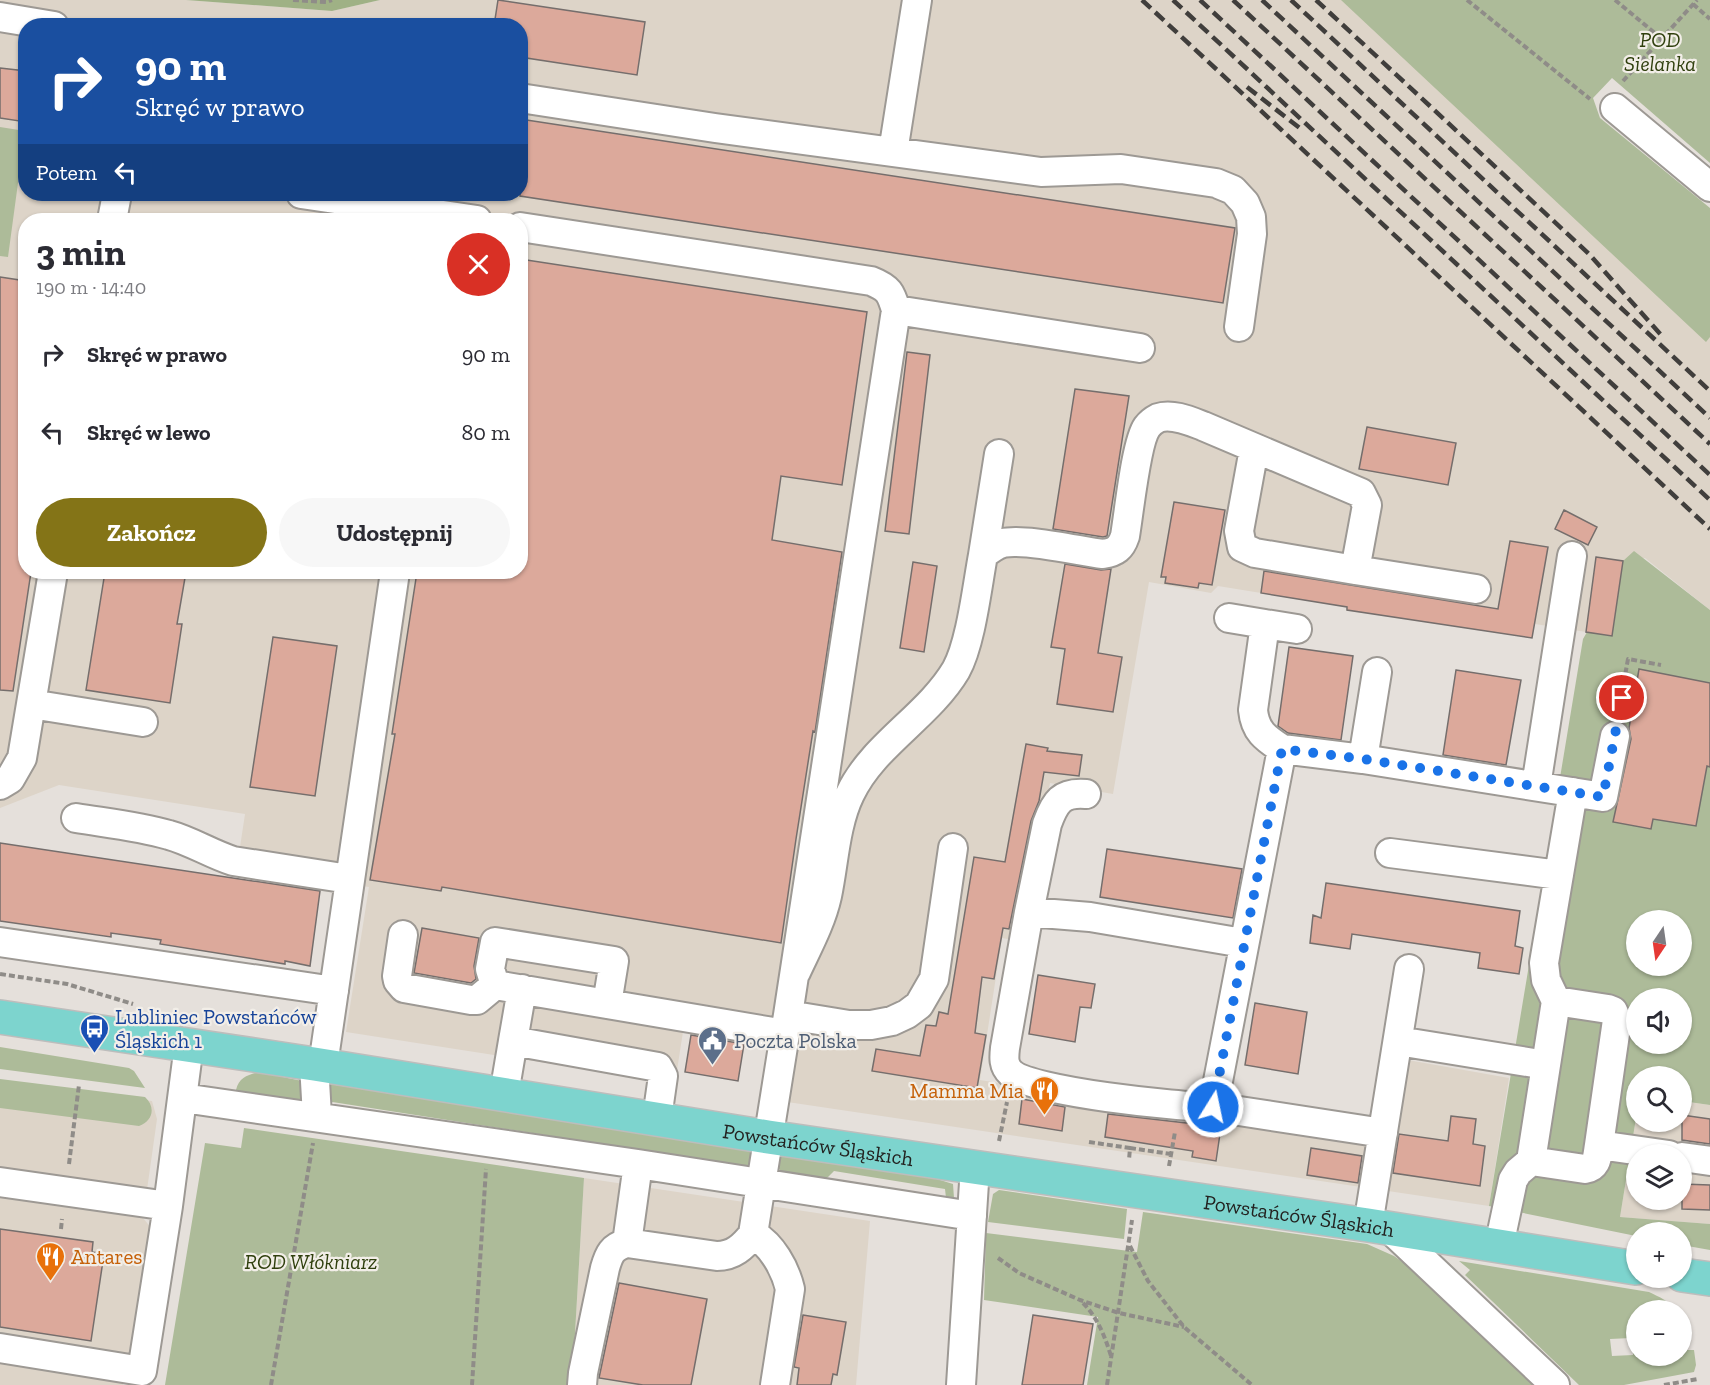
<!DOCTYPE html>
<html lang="pl">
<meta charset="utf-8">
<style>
body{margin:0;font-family:"Zilla Slab",serif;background:#f7f7f7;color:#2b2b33;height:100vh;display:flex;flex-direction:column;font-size:22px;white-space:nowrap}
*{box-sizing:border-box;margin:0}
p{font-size:20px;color:#7c7c81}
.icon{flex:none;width:33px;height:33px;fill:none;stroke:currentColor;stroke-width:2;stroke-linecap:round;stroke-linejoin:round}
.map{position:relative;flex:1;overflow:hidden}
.details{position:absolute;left:18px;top:213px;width:510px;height:366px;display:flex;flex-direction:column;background:#fff;border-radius:24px;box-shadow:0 2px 4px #0004}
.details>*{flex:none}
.guide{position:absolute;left:18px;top:18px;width:510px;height:183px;border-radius:24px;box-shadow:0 2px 4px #0004;background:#1a4fa0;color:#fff;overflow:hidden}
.needle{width:39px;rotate:193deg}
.tools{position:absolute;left:1626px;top:910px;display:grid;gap:12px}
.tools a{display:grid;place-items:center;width:66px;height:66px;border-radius:50%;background:#fff;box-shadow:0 2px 4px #0004;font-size:30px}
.pin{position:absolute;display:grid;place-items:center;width:51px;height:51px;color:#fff;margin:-26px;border:3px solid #fff;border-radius:50%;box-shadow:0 2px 6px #0007}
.me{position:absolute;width:66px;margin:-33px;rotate:10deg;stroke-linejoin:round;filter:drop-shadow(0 0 4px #0008)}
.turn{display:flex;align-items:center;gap:21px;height:126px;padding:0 18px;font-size:27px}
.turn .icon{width:78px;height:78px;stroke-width:2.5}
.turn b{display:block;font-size:42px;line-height:51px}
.then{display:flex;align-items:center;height:57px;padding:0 18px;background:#0003;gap:12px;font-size:22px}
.round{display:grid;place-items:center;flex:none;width:63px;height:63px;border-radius:32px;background:#f7f7f7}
.headline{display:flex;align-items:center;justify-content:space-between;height:102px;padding:0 18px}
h1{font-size:36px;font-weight:800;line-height:45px}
.cta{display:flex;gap:12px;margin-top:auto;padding:12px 18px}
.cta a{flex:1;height:69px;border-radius:36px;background:#847417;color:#fff;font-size:24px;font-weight:800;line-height:69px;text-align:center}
.cta a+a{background:#f7f7f7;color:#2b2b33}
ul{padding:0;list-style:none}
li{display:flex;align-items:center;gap:18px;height:78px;padding:0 18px}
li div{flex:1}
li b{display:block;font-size:22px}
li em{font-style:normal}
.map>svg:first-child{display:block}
.built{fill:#ddd4c8;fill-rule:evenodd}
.green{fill:#adbb99;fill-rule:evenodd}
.forest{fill:#9fb185}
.building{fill:#dca99b;stroke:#756e6c;stroke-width:1.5}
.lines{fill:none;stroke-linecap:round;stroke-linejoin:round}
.minor-casing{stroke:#9d9994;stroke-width:32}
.major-casing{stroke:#bdbdbc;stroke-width:36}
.path{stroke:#8f8c88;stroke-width:4;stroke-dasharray:6 3;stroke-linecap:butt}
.minor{stroke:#fff;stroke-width:28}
.major{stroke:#7dd4ce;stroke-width:33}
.rail{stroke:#403e3c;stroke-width:4.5;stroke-dasharray:12 6;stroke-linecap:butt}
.route{stroke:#1a73e8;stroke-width:10;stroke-dasharray:0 18}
.labels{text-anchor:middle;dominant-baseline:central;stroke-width:4.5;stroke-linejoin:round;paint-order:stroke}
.park-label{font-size:21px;font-style:italic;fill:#2f3f0d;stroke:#f2eee8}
.transit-label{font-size:21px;fill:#164399;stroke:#f2eee8;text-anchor:start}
.service-label{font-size:21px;fill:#4e5e75;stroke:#f2eee8;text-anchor:start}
.food-label{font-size:21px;fill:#c56008;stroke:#f2eee8;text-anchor:end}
.street-label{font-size:21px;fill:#232220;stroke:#f2eee8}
</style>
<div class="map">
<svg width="1710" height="1385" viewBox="0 0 1710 1385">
<rect width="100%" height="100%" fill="#e5e0db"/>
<path class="built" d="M0,0h186l146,11 48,-11h1044l286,226v384l-65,-52 -22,3 -11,75 -77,-12 -3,14 -186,-28v-3l-128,-21 -7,7 -62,-11 -36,212 -63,-11 -31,158 -17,-3 -22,142 407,65 15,-86 107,19 -20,128 -729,-108 14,-78 -87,-14 -12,77 -329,-51 23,-145 -132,-20 8,-53 -186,-29 -59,23zM26,26h494v168h-494zM26,220h494v352h-494z
M0,1082l152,19 5,18 -14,99 9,11 -29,156h-123z
M1682,1101l28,4v119l-90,-7 16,-99v4h46zM1636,1155h46v45h-46z
M584,1178l286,43 -14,164h-284z"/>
<path class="green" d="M1341,0h369v163l-98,-85 -19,20 7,20 110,90v129l-4,5z
M0,127l25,4 -17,126 -8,-1z
M1634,551l76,59v495l-28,-4v-24h-46v41l-16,99 90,7v26l-28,-5v-12h-46v3l-147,-30 94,-567 4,-7 25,4 11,-75zM1636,921h46v45h-46zM1636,999h46v45h-46z
M0,1047l129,21 5,3 11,17 -145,-19z
M259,1072l43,9 4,26 -66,-11 -4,-6c3,-13 12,-15 23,-18z
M0,1079l145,18c11,10 8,24 -6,29l-139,-18z
M322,1083l431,65 -3,19 -424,-66z
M244,1128l340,50 -12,207h-407l40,-242 36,5z
M785,1152l129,20 39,12 1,14h-8l-1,-9 -111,-18 -6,6 -10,6 -36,-9 -6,-11z
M999,1190l128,19 -3,30 -136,-17 5,-28z
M1143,1212l224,32 27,12 24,17 118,112h-449l11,-68 -114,-17 2,-67 151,19z
M1459,1261l190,31c10,5 21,9 28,19h-41v29l-4,1 -1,-3 -21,1 2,17 21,-1v-2h3v3h46v-6h12l2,15 -2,7 -70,13h-45l-114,-110 5,-5z"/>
<path class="forest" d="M186,0h194l-48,11z"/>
<path class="building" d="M498,0l147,22 -8,53 -117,-18v-31h-26z
M0,68l26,3v51l-26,-4z
M520,119l715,109 -12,75 -703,-107z
M520,259l347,53 -25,173 -61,-9 -9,64 70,12 -27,180 -2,-1 -17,108 -15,104 -339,-56 -1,4 -71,-11 25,-146h-3l25,-162h103z
M0,277l26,4v291h5l-18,119 -13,-1z
M907,352l23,3 -21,179 -24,-3z
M1075,389l54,7 -22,140 -4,1 -50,-8z
M1367,427l89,16 -8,42 -89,-16z
M1174,502l51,8 -13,75 -13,-2 -1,5 -33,-5 1,-6h-5z
M1564,510l33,17 -9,18 -33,-16z
M1510,541l38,6 -16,91 -185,-28v-3l-86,-14 3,-22 234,38z
M1596,557l27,4 -11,75 -26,-4z
M913,562l24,4 -13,86 -24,-4z
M1065,564l36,6 10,-1 -13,84 24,4 -9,55 -56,-8 8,-55 -14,-2z
M105,572h81l-9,52h5l-12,79 -84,-13z
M273,637l64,9 -22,150 -65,-9z
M1289,647l64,9 -12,84 -53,-7 -10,-7z
M1639,669l71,14v84l-3,-1 -11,60 -43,-7 -2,10 -38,-7 18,-83 -2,-11z
M1456,670l65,10 -15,85 -63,-10z
M1026,744l22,4 -1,3 35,4 -3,21 -35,-4 -5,29 -8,20 -22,108 -6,-1 -9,51 -12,-2 -7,56 11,2 -9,53 -105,-17 4,-22 44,7 6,-31 10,1 3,-14 9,2 26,-157 31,5z
M0,843l320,48 -10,75 -25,-5v3l-125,-20 1,-4 -50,-7v4l-111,-16z
M1107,849l135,20 -9,49 -133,-21z
M1326,883l194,28 -5,35 8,2 -4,26 -41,-6 2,-15 -128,-19 -2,15 -40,-6 3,-28 8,3z
M422,928l57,10 -5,28 2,13 -5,4 -57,-10z
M1038,975l57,9 -4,24 -11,-1 -5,35 -46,-8z
M1255,1003l52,9 -9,62 -53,-9z
M691,1035l53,9 -6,37 -53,-9z
M1022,1099l43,8 -3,24 -43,-7z
M1108,1114l113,13 -5,34 -24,-4 1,-6 -88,-14z
M1682,1115l28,4v25l-28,-4z
M1451,1116l25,3 -3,25 12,2 -5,40 -87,-13 6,-39 49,7z
M1311,1148l51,8 -4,27 -51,-8z
M1682,1184l28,1v25l-28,-1z
M0,1229l93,13 -1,10 12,2 -13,87 -91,-14z
M619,1283l88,16 -16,86h-48l-44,-7z
M803,1315l43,7 -9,53 -4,-1 -2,11h-34l2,-17 -5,-1z
M1033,1315l60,9 -10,61h-61z"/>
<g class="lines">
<defs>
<path id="minor" d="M0,17l54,9
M520,98l195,30 326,44 80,-3 95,14 17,7 12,13 6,14 1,17 -13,93
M1615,108l95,79
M893,152l24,-152
M301,194l149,22 -1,4
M450,216l27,4
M112,220l5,-26
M520,227l351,54c18,7 20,12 25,29l-108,705
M896,310l244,38
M983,555l16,-101
M1355,570l121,19
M1229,618l36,6 -12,86c2,21 12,28 29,39
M1265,624l32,5
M31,704l112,18
M1363,759l14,-87
M0,785l10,-6 12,-21 31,-186
M1536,786l36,-230
M76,818c31,5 63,8 93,17 22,6 42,19 64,26l116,18
M1390,853l169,22
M1029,912l18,-88c8,-22 14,-32 39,-30
M403,935l-6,41 1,5 6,7 67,12h6l18,-15
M0,942l334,49
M796,972c11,-24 25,-49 31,-76 7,-33 8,-71 23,-102 23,-49 78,-77 106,-124 15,-27 21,-83 27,-115 6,-5 12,-10 20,-12 21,-5 76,8 100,11 13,-2 18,-6 22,-18 4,-23 11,-94 22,-109 3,-4 7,-7 11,-9 14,-5 32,3 45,8l158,67 6,12 -12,65 -100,-17 -13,-6 -3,-16 15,-82
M607,1004l-112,-19 -5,-16 5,-27 119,19 -7,43 178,30
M513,1041l9,-52
M1398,1041l148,24
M314,1064l3,52
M323,1065l72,-493
M504,1094l9,-53 145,26 5,9 -6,42
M183,1098l455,66 334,52
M1213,1107c-33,0 -182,-15 -202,-34 -8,-7 -7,-16 -6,-25l24,-136 61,5 153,26
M1383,1133l-170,-26 69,-358 81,10 240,38 12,-61
M1599,1145l70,10
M1682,1157l28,4
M1531,1161l54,8c13,-2 12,-13 14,-24l18,-125 -4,-9 -5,-2 -52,-8
M638,1164l-11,79 90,13c16,0 26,-9 36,-22l35,-219 61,10h22l21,-4 15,-7 12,-9 15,-26 19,-131
M0,1182l168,24 21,-161
M1368,1225l41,-256
M1390,1229l165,156
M753,1234c19,11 32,34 37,55l-15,96
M1499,1246l14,-66 5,-8 13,-11 25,-160 -10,-21 -2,-17 29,-171
M0,1348l142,23 26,-165
M582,1385l1,-12 22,-105c4,-14 7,-21 22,-25
M961,1385l14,-218"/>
<g id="major">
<path id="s1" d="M0,1017l314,47 454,73 600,88 268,43"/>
<path d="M1682,1275l28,4"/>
</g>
</defs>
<use href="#minor" class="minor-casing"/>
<use href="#major" class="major-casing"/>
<path class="path" d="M293,0l33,2 6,-2
M1467,0l123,99
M1615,0l47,39
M1693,4l17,15
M1623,81l74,-81
M1619,709l9,-50 33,6
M0,974l67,10 66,20
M999,1141l8,-39
M1089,1142l41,6 -1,12
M1130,1148l41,6
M69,1164l10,-79
M1169,1166l6,-34
M61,1229l1,-10
M1130,1246l18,35 36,46 68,58
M998,1258l21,15 61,27 39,13 65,14
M1083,1303c15,15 22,34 28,53
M271,1385l42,-242
M472,1385l14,-216
M1107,1385l25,-165
M1664,1385l34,-6"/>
<use href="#minor" class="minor"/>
<use href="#major" class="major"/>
<path class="rail" d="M1142,0l568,529
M1173,0l537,500
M1200,0l510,475
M1233,0l477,444
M1262,0l448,418
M1291,0l419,391
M1316,0l273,254 73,82
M1247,87l54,42"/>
</g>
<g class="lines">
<path class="route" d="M1213,1107l69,-358 81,10 240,38 19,-99"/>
</g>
<defs>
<symbol id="bus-pin" viewBox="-11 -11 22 30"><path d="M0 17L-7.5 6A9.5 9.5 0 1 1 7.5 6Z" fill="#1a4fb4" stroke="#f2eee8"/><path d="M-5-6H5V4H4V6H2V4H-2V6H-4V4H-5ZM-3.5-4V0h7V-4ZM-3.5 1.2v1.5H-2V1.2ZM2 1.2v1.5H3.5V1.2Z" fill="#fff"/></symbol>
<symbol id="civic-pin" viewBox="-11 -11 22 30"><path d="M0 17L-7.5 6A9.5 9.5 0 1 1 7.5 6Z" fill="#5c6f8a" stroke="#f2eee8"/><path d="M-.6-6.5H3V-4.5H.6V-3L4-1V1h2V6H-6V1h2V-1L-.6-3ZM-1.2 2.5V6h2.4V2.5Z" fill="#fff"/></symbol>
<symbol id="restaurant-pin" viewBox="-11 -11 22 30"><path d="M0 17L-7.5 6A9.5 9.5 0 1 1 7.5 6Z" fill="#e8710a" stroke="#f2eee8"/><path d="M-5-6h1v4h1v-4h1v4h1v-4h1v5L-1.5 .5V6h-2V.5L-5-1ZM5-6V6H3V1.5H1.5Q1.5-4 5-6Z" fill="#fff"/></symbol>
</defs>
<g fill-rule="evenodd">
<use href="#bus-pin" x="78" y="1012" width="33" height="45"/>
<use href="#civic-pin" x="696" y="1024" width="33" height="45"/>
<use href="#restaurant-pin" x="1028" y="1074" width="33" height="45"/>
<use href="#restaurant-pin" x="34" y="1240" width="33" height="45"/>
</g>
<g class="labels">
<g class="park-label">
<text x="1660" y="39">POD<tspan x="1660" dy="24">Sielanka</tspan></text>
<text x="311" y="1261">ROD Włókniarz</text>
</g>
<g class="transit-label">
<text x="115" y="1016">Lubliniec Powstańców<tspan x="115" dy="24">Śląskich 1</tspan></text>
</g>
<g class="service-label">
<text x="734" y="1040">Poczta Polska</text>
</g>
<g class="food-label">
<text x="1024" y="1090">Mamma Mia</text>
<text x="71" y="1256" text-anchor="start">Antares</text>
</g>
<g class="street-label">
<text stroke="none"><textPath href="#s1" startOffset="828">Powstańców Śląskich</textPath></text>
<text stroke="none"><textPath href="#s1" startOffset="1314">Powstańców Śląskich</textPath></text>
</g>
</g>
</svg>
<div class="tools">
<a><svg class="needle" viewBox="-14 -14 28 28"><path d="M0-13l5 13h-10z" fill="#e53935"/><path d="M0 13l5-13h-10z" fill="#7c7c81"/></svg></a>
<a><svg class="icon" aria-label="sound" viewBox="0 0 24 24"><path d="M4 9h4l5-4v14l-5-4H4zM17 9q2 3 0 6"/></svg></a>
<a><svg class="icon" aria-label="search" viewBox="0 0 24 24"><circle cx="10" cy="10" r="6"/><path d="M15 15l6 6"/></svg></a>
<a><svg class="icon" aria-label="layers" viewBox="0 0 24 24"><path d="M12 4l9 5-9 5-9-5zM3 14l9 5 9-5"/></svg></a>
<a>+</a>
<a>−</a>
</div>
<div class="pin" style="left:1622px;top:698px;background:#d93025"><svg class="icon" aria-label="arrive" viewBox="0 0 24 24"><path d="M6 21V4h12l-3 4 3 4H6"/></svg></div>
<svg class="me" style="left:1213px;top:1107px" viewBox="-20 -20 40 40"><circle r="17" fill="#1a73e8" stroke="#fff" stroke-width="3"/><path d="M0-11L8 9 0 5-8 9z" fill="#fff"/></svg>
<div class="guide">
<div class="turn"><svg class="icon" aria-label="right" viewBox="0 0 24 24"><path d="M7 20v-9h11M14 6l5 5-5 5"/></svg><div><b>90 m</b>Skręć w prawo</div></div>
<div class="then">Potem<svg class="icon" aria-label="left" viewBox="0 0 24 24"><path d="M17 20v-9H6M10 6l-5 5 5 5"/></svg></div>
</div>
<section class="details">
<div class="headline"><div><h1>3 min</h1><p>190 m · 14:40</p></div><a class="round" style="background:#d93025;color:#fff"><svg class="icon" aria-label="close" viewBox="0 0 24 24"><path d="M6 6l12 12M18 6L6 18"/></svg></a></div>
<ul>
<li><svg class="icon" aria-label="right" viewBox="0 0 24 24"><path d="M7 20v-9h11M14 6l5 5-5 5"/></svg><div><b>Skręć w prawo</b></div><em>90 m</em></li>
<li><svg class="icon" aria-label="left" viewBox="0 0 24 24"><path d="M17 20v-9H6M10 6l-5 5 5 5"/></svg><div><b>Skręć w lewo</b></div><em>80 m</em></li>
</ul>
<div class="cta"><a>Zakończ</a><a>Udostępnij</a></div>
</section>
</div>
